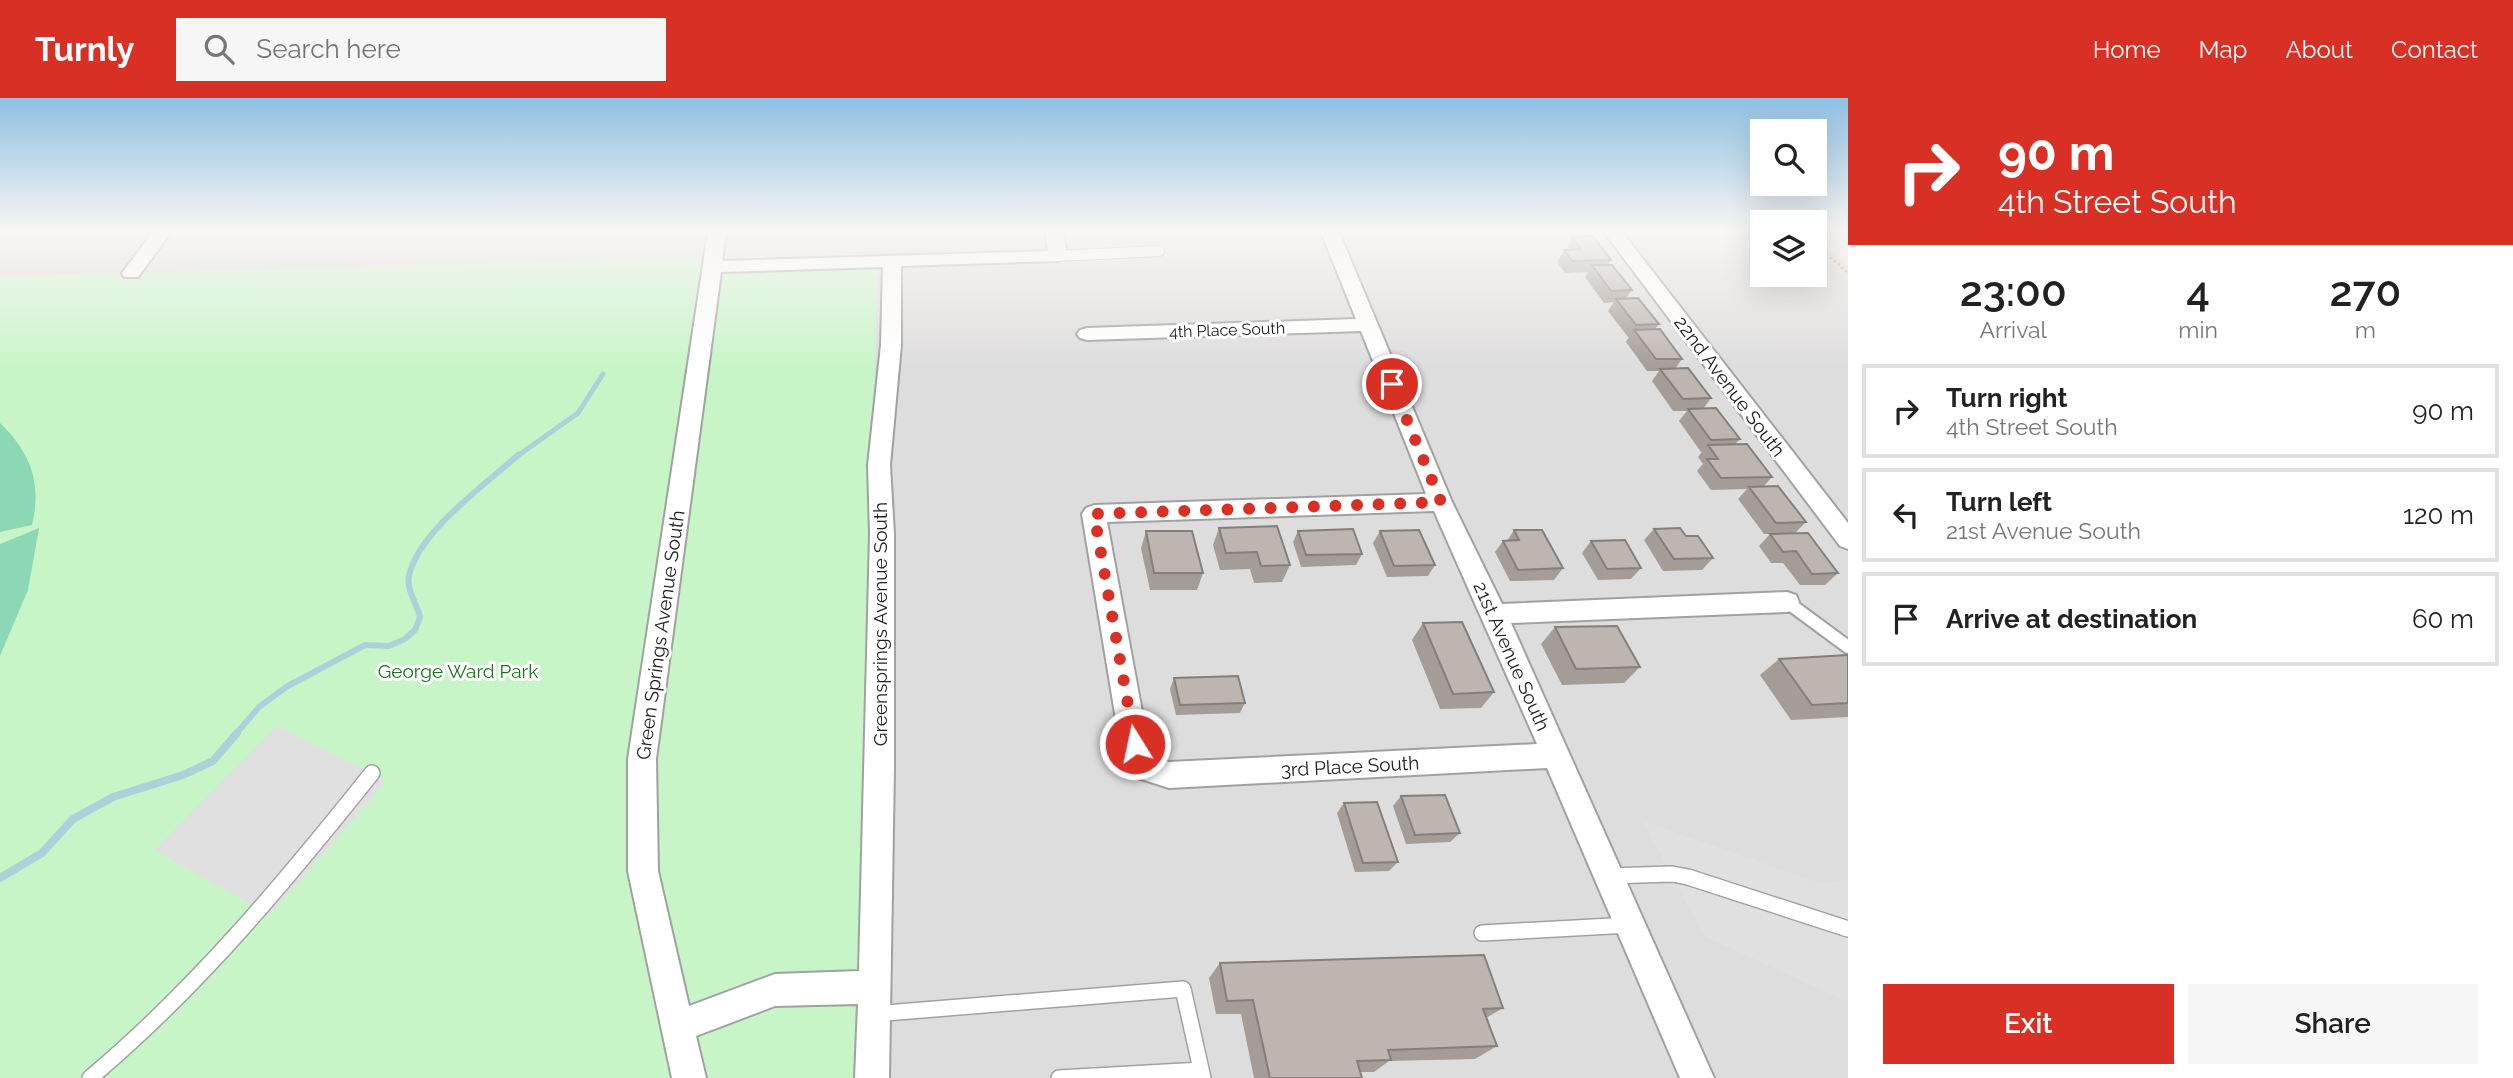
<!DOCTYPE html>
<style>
body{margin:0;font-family:Raleway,sans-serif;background:#f6f6f6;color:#222;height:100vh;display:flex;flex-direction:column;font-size:26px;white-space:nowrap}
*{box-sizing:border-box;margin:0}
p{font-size:23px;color:#767676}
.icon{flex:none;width:38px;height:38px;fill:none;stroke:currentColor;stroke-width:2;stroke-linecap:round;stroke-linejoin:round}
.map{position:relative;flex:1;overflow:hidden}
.drawer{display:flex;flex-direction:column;background:#fff;width:665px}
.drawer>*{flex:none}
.top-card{background:#d93025;color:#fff;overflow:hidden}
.controls{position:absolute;left:1750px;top:21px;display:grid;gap:14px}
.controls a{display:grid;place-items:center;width:77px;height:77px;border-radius:0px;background:#fff;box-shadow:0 7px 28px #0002;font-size:35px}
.pin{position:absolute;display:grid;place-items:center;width:60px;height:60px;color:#fff;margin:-30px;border:4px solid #fff;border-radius:50%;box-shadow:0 2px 7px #0007}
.me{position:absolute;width:77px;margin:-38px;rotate:350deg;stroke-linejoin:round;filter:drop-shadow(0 0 5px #0008)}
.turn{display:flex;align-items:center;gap:24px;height:147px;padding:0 35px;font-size:32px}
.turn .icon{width:91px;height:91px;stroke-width:2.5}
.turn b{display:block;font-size:49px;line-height:60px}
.eta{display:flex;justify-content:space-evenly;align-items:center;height:119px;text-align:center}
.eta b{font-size:42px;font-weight:600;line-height:49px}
.primary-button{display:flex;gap:14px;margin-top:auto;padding:14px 35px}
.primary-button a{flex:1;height:80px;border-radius:0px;background:#d93025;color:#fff;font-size:28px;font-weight:600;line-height:80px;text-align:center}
.primary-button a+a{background:#f6f6f6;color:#222}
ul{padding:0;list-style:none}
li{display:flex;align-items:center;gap:21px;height:94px;margin:0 14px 10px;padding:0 21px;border:4px solid #e0e0e0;border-radius:0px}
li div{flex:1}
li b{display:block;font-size:26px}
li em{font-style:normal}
header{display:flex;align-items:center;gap:42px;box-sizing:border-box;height:98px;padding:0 35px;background:#d93025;color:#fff}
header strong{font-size:33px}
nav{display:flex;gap:38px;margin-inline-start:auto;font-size:24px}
.search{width:490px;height:63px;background:#f6f6f6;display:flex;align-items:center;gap:18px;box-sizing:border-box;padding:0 24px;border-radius:0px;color:#767676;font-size:26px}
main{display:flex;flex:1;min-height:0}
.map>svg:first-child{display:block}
.residential{fill:#dedddd}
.park{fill:#c8f5c8}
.pitch{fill:#8cd7b4}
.parking{fill:#e0e0e0}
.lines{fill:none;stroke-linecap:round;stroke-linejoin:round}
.stream-far2{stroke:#abd2d9;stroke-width:5}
.stream-far1{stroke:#abd2d9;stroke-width:6}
.stream{stroke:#abd2d9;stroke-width:8}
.lane-far2-casing{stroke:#a1a1a1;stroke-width:12}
.lane-far1-casing{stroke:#a1a1a1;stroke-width:16}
.lane-casing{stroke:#a1a1a1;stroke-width:18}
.street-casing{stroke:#a1a1a1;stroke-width:4}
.path{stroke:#ee7c79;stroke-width:2.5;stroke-dasharray:2.5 2.5;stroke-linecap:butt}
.lane-far2{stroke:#fff;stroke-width:10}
.lane-far1{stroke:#fff;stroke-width:12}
.lane{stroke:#fff;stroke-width:15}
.street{fill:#fff;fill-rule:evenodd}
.wall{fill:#a39c97}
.building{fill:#bdb5b0;stroke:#847f7b;stroke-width:2}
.route{stroke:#d93025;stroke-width:12;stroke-dasharray:0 21.6}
.labels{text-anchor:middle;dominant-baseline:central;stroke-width:6;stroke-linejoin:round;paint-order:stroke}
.far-street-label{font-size:16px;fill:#202020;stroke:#fff}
.street-label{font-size:19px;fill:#202020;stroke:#fff}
.park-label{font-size:19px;fill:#167616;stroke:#fff}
</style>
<header>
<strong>Turnly</strong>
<div class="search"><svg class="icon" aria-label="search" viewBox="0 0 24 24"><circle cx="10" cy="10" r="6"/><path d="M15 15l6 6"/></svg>Search here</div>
<nav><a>Home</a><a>Map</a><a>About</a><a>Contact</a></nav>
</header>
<main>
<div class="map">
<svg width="1848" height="980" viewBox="0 0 1848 980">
<rect width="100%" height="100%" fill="#efece7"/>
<path class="residential" d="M0,134h1762v43h53v-37l33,27v813h-993l-724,-805 -131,3z"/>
<path class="park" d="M878,156l-23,824h-855v-802z"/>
<path class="pitch" d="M0,325c31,30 42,60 32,102l-32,7z
M39,430l-11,62 -28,66v-112z"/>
<path class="parking" d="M277,628l110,55 -117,134 -116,-65z
M1643,723l176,62 29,-3v122l-144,-66z"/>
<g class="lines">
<path class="stream-far2" d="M516,359l62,-44 25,-39"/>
<path class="stream-far1" d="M235,637l24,-28 27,-20 79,-42 24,1 16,-7 10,-9 5,-13c-3,-13 -14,-28 -11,-41 9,-44 76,-91 109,-121"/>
<path class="stream" d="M0,780l42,-25 31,-34 40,-22 70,-22 30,-14 24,-28"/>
<defs>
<path id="lane-far2" d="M1058,158l101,-5"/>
<path id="lane-far1" d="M1787,504l61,45"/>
<path id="lane" d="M1609,778l63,-2 16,3 160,52
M1482,835l148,-8
M873,916l310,-25 20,89
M90,980c107,-90 195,-196 282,-305
M1059,980l142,-8"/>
<path id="street" d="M153,134h18l-33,45h-14l-2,-4z
M708,134h18l-4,29 326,-10 -3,-19h18l4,24 -9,5 -157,5v79l-11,120 4,69v232l-5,312h-34l3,-74 -83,2 -79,30 10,42h-34l-44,-207v-112zM883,169l-2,78 -13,120 2,69 -11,437 -84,3 -86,32 -31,-135 -2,-112 65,-487z
M1321,134h18l113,270 50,102 285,-12 9,3 3,7 -3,7 -9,3 -276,11 203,455h-34l-133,-310 -378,20 -34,-11 -15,-33 -38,-230 4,-6 8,-3 332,-11 -65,-163 -274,9 -7,-2 -3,-4 3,-4 7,-2 269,-9zM1434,413l103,233 -368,18 -15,-4 -6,-14 -41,-222z
M1604,134h18l226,291v26l-8,-3z"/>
</defs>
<use href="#lane-far2" class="lane-far2-casing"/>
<use href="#lane-far1" class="lane-far1-casing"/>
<use href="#lane" class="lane-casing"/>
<use href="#street" class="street-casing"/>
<path class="path" d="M1815,146l33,29"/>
<use href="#lane-far2" class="lane-far2"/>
<use href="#lane-far1" class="lane-far1"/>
<use href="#lane" class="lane"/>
<use href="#street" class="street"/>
</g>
<path class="wall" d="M1572,139l39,23 -3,5 24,25 -6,8 33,26 -4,5 27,30 -7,10 36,29 -8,11 37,30 -5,5 37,33 -9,10 43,35 -12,12 44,39 -13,12h-25l-17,-22h-12l-12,-17 11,-12h-6l-26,-35 9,-10 -36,1 -14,-19 6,-7 -5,-7 4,-5h-1l-22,-31 8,-10h-14l-21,-30 7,-10h-12l-21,-29 3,-5h-1l-20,-26 6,-9 -10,1 -19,-26 3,-5 -23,1 -8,-11 7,-12h2z
M1219,430l71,37 -8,17 -28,1 -4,-14 -30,1 -7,-25z
M1654,431l32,7 27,22 -11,12 -39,1 -19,-31z
M1514,432l49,38 -9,12 -44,1 -15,-29 8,-11h4z
M1146,433l57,42 -6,17h-47l-9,-42z
M1298,433l64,23 -6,11 -55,2 -8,-25z
M1380,433l55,34 -7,11 -41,1 -14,-34z
M1591,443l50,27 -10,11 -33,1 -16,-27z
M1423,525l71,69 -13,16 -41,1 -28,-69z
M1555,529l85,40 -16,16 -62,2 -21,-41z
M1848,557v62l-57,3 -31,-45 19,-16z
M1174,580l71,25 -5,10 -64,2 -6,-26z
M1401,698l59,37 -10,9 -44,2 -13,-38z
M1344,705l54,59 -9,9 -34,1 -18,-59z
M1220,865l283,45 -17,10 11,28 -22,13 -86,2 -15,11h-14l2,6h-108l-13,-64h-25l-7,-36z"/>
<path class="building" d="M1593,138l18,24 -39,1 -8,-11 17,-1 -9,-12z
M1592,167h20l20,25 -21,1z
M1638,200l21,26 -23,1 -20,-26z
M1660,231l22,30h-26l-22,-29z
M1688,270l23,30 -28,1 -23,-30z
M1716,310l24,31 -29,1 -23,-31z
M1747,346l25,33 -51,1 -14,-19h11l-10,-14z
M1778,388l28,36 -30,1 -27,-36z
M1277,428l13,39 -29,1 -4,-14 -31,1 -7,-25z
M1680,430l6,8h12l15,22 -39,1 -20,-30z
M1353,431l9,25 -56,1 -8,-24z
M1419,432l16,35 -41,1 -14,-35z
M1514,432h28l21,38 -45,2 -15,-29 16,-1z
M1146,433h46l11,42h-49z
M1808,435l30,40 -26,1 -16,-23 -13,1 -13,-18z
M1625,442l16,28 -34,1 -16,-28z
M1462,524l32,70 -41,2 -30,-71z
M1617,528l23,41 -64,2 -21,-42z
M1848,557v48l-36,2 -33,-46z
M1238,578l7,27 -65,2 -6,-27z
M1445,697l15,38 -45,2 -14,-39z
M1377,704l21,60 -35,1 -19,-60z
M1484,857l19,53 -20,1 14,37 -109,4 3,10 -34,1 5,17h-92l-17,-78 -26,1 -7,-38z"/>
<linearGradient id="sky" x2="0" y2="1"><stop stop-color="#8fc0e2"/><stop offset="0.49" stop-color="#f8f6f4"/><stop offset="1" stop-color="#f8f6f4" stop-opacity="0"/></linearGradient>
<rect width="1848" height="271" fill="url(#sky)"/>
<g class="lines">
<path class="route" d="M1135,646l-41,-230 347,-12 -49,-118"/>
</g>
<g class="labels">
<g class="far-street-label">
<text transform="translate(1227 232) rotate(-2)">4th Place South</text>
</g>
<g class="street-label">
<text transform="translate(1730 288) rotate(53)">22nd Avenue South</text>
<text transform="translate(880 526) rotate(-90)">Greensprings Avenue South</text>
<text transform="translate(660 537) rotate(-82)">Green Springs Avenue South</text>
<text transform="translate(1512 558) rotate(66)">21st Avenue South</text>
<text transform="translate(1350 668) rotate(-3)">3rd Place South</text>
</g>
<g class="park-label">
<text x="458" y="573">George Ward Park</text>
</g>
</g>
</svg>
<div class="controls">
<a><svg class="icon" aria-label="search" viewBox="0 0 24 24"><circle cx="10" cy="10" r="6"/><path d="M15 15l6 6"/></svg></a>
<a><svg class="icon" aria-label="layers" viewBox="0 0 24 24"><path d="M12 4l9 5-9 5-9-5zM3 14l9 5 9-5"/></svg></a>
</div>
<div class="pin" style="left:1392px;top:286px;background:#d93025"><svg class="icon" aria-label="arrive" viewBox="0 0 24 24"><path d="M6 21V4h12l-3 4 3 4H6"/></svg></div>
<svg class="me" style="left:1135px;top:646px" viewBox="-20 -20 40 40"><circle r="17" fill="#d93025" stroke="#fff" stroke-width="3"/><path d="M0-11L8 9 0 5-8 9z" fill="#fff"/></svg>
</div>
<section class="drawer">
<div class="top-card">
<div class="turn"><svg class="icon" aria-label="right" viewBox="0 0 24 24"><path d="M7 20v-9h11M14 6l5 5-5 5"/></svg><div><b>90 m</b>4th Street South</div></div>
</div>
<div class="eta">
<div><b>23:00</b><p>Arrival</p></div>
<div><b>4</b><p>min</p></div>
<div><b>270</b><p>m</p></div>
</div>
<ul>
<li><svg class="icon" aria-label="right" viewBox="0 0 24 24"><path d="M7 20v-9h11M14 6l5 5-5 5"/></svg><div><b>Turn right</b><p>4th Street South</p></div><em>90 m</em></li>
<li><svg class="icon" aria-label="left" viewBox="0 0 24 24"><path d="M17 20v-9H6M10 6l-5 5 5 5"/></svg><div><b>Turn left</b><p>21st Avenue South</p></div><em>120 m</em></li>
<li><svg class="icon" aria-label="arrive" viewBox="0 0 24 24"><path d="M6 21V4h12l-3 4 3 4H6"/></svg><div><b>Arrive at destination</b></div><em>60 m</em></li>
</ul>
<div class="primary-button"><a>Exit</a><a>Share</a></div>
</section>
</main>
